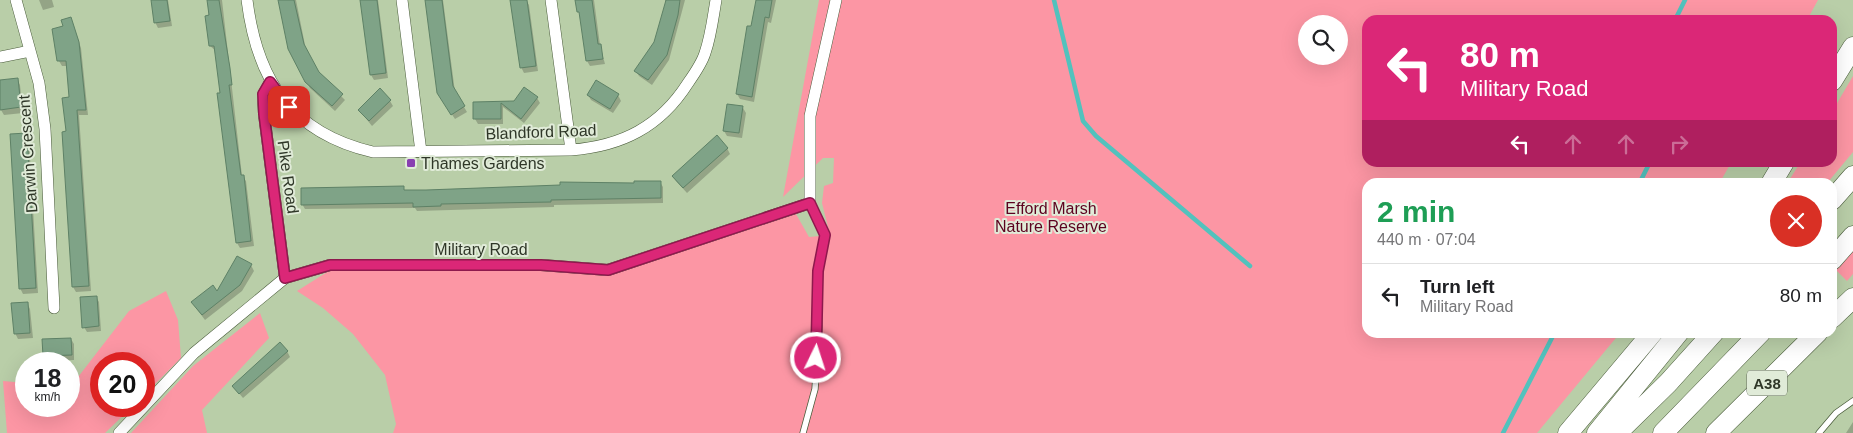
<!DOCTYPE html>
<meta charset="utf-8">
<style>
body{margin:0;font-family:Arial,sans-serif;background:#f6f6f6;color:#202124;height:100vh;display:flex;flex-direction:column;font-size:19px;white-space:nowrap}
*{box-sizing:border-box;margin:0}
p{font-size:16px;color:#757577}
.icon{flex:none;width:28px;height:28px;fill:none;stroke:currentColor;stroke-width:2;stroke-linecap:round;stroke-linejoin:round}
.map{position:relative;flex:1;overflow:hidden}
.side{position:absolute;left:1362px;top:178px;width:475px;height:160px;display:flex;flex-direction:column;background:#fff;border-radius:15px;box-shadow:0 5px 20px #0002}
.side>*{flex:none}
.hud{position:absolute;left:1362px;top:15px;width:475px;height:152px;border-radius:15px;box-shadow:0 5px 20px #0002;background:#db2777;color:#fff;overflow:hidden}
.buttons{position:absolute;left:1298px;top:15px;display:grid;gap:10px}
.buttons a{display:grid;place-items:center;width:50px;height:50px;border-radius:50%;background:#fff;box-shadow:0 5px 20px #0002;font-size:25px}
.speed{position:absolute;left:15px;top:352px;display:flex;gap:10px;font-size:25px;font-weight:700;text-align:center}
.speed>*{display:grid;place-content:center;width:65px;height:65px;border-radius:50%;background:#fff;box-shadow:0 5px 20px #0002;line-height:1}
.speed small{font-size:12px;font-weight:400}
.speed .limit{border:8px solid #d22;background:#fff;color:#111}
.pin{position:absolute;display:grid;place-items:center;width:42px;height:42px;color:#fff;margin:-21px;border-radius:10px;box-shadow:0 2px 8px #0006}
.me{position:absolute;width:55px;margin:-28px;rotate:4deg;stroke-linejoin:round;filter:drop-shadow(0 0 4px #0008)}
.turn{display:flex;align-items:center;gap:18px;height:105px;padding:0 15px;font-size:22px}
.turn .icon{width:65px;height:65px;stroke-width:2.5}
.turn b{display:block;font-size:35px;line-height:42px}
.lanes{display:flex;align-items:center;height:48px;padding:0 15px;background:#0003;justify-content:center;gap:25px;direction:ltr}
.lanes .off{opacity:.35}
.round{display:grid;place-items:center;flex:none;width:52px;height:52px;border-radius:26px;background:#f6f6f6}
.summary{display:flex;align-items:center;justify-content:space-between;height:85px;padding:0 15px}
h1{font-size:30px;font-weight:700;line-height:38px;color:#1e9e55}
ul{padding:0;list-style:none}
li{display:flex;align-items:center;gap:15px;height:65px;padding:0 15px;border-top:1px solid #e0e0e0}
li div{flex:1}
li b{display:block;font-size:19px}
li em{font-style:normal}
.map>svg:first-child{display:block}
.green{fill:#fc96a4;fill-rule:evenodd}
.shadow{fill:#0003}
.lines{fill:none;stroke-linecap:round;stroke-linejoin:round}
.stream{stroke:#52c2bd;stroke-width:4.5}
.building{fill:#7fa387;stroke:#5e8166}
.lane-casing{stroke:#495b3a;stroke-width:7}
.street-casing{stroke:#495b3a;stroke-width:12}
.highway-casing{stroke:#495b3a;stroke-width:21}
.lane{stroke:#fff;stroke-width:5.5}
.street{stroke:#fff;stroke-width:11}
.highway{stroke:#fff;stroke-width:20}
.route-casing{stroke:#8e194d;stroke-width:12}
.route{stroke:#db2777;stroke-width:9}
.poi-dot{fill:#883fb1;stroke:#e0ebd8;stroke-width:2}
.labels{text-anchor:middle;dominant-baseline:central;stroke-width:4;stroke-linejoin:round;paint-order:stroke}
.shield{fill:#e0ebd8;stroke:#646d5d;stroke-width:1}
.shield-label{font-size:15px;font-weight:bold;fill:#2f3728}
.street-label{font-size:16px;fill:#2f3728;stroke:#e0ebd8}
.poi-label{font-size:16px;fill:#2f3728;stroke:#e0ebd8;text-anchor:start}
.park-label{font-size:16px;fill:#5c021f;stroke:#e0ebd8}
</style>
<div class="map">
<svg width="1853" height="433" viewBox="0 0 1853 433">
<rect width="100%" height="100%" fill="#b9cea8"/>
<path class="green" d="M819,0h999l-11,20h-439v142l363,1 -11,19h-352v150l252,1 -83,100h-1144l3,-9 -11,-49 -32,-41 -30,-26 -26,-17 35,-22h204l72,5 188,-60 13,23 21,-2 -8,-32 2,-17 9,-3 1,-25h-11l-40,39zM1306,24h33v32h-33z
M1853,76v76l-25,30h-40l12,-19 32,-1 1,-52z
M1853,240v34l-6,7 -14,-14z
M166,291l12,29 3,38 -37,37v-31h-43v42h32l-28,27h-98l-4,-52 23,2v23h43v-24l6,-1 54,-70z
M260,313l9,25 -67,72 5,23h-76l62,-67z"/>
<path class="shadow" d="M39,0h13l2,7 -11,3z
M152,0h16l4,26 -14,2 -3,-6z
M208,0h14l20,176 4,5 8,65 -14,2 -3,-5 -21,-192 -6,-5z
M280,0h16l10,50 12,23 27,27 -10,11 -25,-23 -21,-39z
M362,0h16l10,78 -14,2 -3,-5z
M426,0h17l12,92 12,20 -12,7 -14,-21z
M511,0h15l3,5 9,66 -14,2 -3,-6z
M576,0h18l6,45 5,19 -15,2 -3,-5 -6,-44z
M665,0h20l-16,60 -17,25 -13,-9 -3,-5 19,-28 11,-40z
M757,0h19l-5,23 -3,-1 -14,80 -14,-3 -3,-5z
M71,19l10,29 7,67h-9l12,176 -15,1 -3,-5 -10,-154 4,-1 3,-34 -2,-32h-6l-3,-5 5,-34z
M17,79l3,6 3,28 -19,2 -3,-5 -1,-28z
M588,95h30l3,6 -8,12 -22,-13z
M537,98l3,5 -16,20 -21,-16v17h-25l-3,-5 -1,-16h40z
M390,101l3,5 -21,20 -13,-16z
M743,108l3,5 -4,25 -15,-2 -3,-5z
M26,134l3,6 9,153 -15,1 -3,-6z
M727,148l3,6 -43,39 -11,-12 -3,-5z
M660,182l3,5v16l-109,2v2l-137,4 -2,-3 -110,1 -3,-5 101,-16 2,3z
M251,265l3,6 -12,20 -37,29 -9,-12 22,-15z
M96,297l3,5 2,29 -14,1 -3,-5z
M27,303l3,6 3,29 -15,1 -3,-6z
M71,339l3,5v16l-27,1 -3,-5z
M287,351l3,6 -47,41 -10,-12z
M1853,422v11h-7z"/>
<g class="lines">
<path class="stream" d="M1054,0l29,121 13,15 154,130
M1675,20l10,-20
M1640,182l10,-20
M1503,433l52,-101"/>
</g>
<path class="building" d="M151,0h16l3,21 -16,2z
M207,0h12l11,68 2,17h-3l12,90h3l7,66 -15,2 -19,-150h3l-6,-47h-5l-4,-30 4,-1z
M278,0h16l10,44 15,28 24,22 -11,12 -27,-24 -17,-33z
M360,0h17l9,73 -16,2z
M425,0h17l11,86 12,20 -14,9 -14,-22z
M510,0h17l9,66 -16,2z
M575,0h17l6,44h3l2,15 -17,2 -7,-49h-2z
M666,0h14l-2,15 -11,40 -19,25 -14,-9 20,-29z
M756,0h16l-3,18 -4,-1 -13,80 -16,-3 11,-68h4z
M71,17l8,25 7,68h-9l12,176 -17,1 -10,-155 4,-1 -4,-33 7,-1 -3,-36h-9l-5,-32 11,-3 -2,-6z
M18,78l3,29 -21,3v-30z
M596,80l23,14 -9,15 -23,-14z
M524,87l14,10 -17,22 -20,-16v16h-28v-17l41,-1z
M380,88l11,12 -22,21 -11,-11z
M727,104l16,2 -4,27 -16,-2z
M27,133l9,155 -17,1 -9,-155z
M717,135l11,13 -45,40 -11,-12z
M634,181h27v17l-110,2v2l-110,2v2l-28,1v-4l-112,2v-17l103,-2v4h22l134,-5v-3l74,1z
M237,256l15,8 -12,21 -38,30 -11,-13 22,-17 4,6z
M97,296l2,30 -17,2 -2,-31z
M28,302l2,31 -16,1 -3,-31z
M71,338l1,17 -29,1 -1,-17z
M280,342l8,9 -49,43 -7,-8z"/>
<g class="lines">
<defs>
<path id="lane" d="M803,433l12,-44 4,-62 -1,-56 7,-36 -15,-32
M1819,433l17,-20 17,-12"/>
<path id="street" d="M16,0l23,83 6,46 9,179
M247,0c10,80 44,133 126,152l198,-2c51,-4 89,-23 117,-67 7,-10 14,-20 17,-30 6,-17 8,-36 11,-53
M402,0l19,152
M551,0l20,150
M0,57l30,-6
M270,82l-7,13 1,19 21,164
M119,433l75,-80 91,-75 45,-13h211l67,5 202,-67v-87l26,-116"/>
<path id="highway" d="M1832,81l21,-34
M1772,182l12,-20
M1832,200l21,-24
M1832,260l21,-24
M1832,318l21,-20
M1568,433l85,-101
M1597,433l82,-101
M1617,433l51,-50 46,-51
M1663,433l98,-101
M1716,433l102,-101"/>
</defs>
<use href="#lane" class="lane-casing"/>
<use href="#street" class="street-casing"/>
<use href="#highway" class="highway-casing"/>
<use href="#lane" class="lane"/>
<use href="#street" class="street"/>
<use href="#highway" class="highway"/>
</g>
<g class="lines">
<defs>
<path id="route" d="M289,107l-19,-25 -7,12 1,20 21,164 45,-13h211l67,5 202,-67 15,32 -7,36 -2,87"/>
</defs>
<use href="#route" class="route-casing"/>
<use href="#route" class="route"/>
</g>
<rect class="poi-dot" x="406" y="158" width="10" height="10" rx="2.5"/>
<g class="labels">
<rect class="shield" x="1747" y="370.5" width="40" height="25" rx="4"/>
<g class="shield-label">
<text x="1767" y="383">A38</text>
</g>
<g class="street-label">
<text transform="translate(541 132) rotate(-2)">Blandford Road</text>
<text transform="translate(28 154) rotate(-94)">Darwin Crescent</text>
<text transform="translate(288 177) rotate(82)">Pike Road</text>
<text x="481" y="249">Military Road</text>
</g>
<g class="poi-label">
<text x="421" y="163">Thames Gardens</text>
</g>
<g class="park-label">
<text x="1051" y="208">Efford Marsh<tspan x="1051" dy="18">Nature Reserve</tspan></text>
</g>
</g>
</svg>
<div class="buttons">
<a><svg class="icon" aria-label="search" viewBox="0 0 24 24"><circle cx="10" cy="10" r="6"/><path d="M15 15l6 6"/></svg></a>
</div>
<div class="speed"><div>18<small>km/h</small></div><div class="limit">20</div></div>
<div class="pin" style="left:289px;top:107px;background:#d93025"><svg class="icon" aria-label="arrive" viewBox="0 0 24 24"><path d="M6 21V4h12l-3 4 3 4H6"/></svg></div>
<svg class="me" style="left:816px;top:358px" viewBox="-20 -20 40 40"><circle r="17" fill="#db2777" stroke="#fff" stroke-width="3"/><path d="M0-11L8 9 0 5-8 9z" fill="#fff"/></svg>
<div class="hud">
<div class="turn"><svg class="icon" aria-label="left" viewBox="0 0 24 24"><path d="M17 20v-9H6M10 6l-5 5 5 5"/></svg><div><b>80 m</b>Military Road</div></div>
<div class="lanes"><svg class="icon" aria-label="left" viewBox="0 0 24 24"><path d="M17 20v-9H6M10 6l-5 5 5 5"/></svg><svg class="icon off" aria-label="ahead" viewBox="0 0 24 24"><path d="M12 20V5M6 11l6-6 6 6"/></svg><svg class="icon off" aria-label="ahead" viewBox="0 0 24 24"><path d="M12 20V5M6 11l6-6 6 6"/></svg><svg class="icon off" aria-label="right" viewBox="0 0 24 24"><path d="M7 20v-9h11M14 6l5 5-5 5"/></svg></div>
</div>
<section class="side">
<div class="summary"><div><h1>2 min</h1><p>440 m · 07:04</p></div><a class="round" style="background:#d93025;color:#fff"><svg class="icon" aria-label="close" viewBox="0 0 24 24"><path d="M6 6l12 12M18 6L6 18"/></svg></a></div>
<ul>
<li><svg class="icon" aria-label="left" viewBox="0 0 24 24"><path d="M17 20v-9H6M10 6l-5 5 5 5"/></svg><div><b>Turn left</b><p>Military Road</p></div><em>80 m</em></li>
</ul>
</section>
</div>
